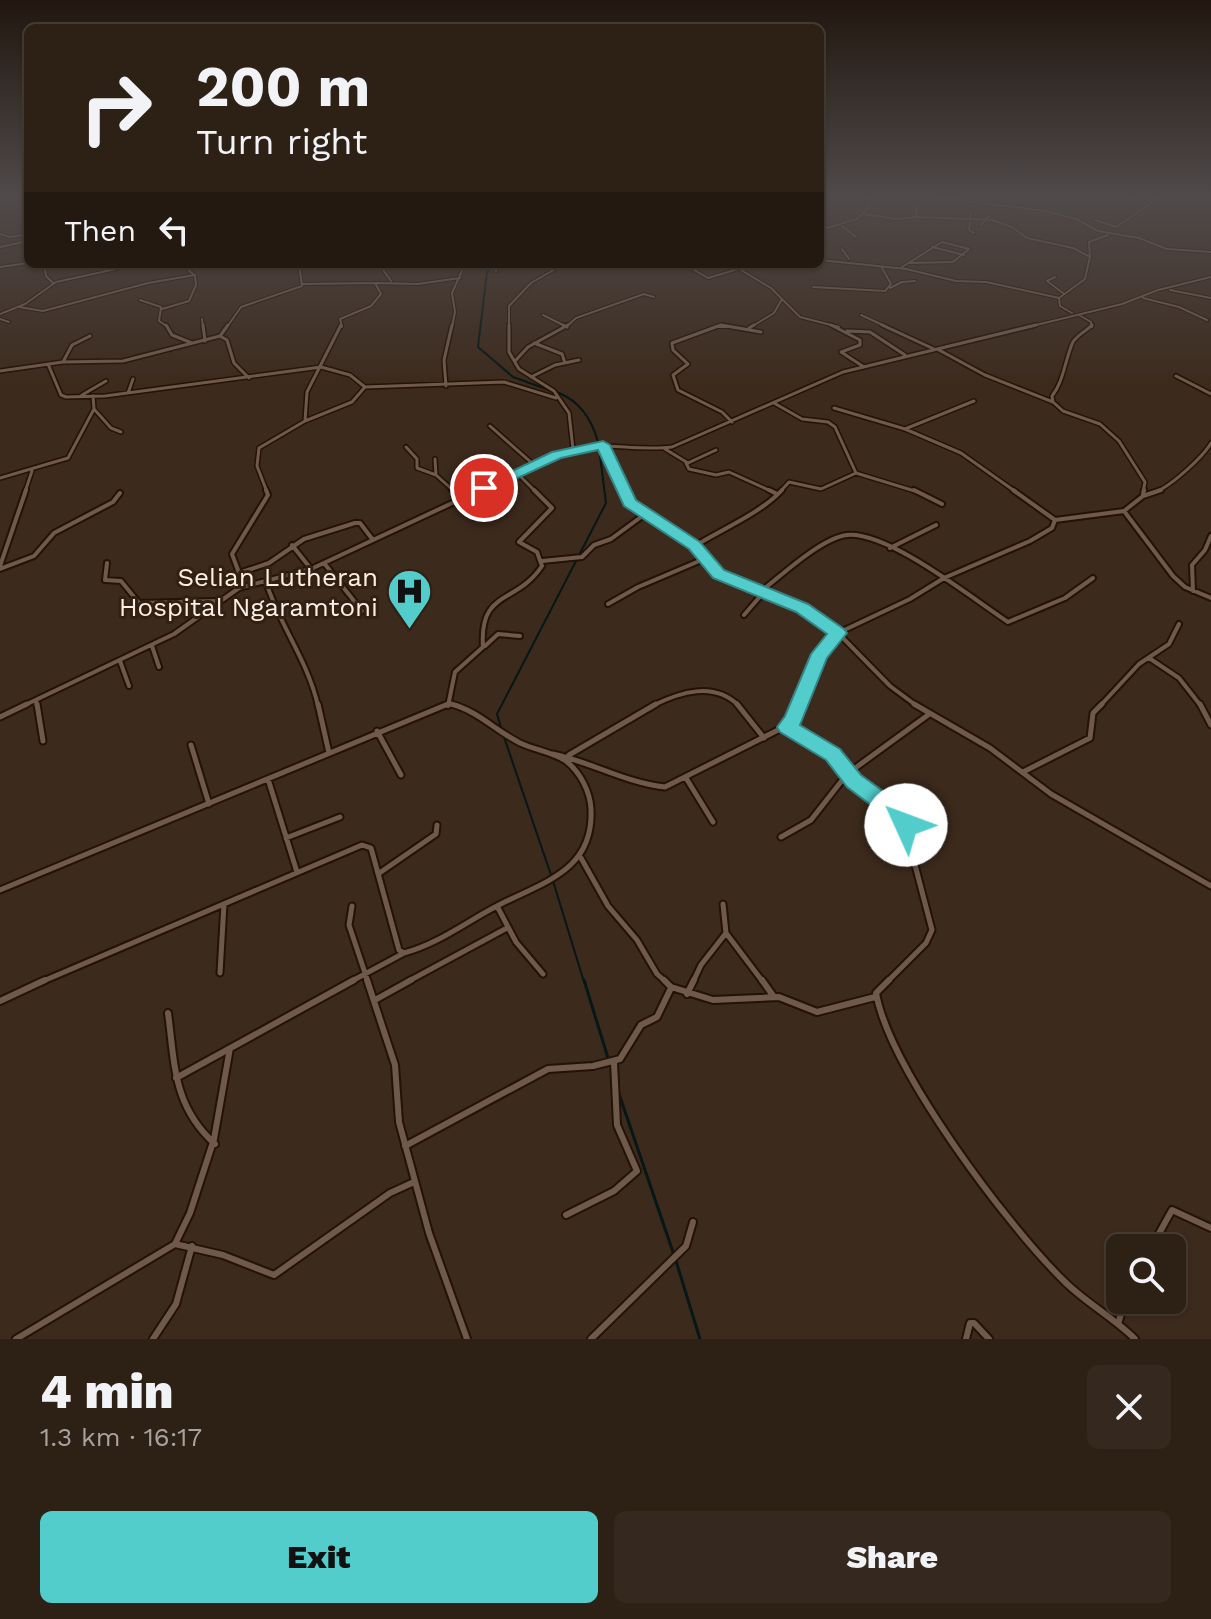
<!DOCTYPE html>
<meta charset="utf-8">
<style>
body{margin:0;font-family:"Work Sans",sans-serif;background:#35281e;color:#f1f3f6;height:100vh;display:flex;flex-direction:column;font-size:30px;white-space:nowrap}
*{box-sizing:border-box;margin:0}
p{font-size:26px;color:#a7a3a0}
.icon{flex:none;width:44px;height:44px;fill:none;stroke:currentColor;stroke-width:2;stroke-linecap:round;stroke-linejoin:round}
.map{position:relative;height:1339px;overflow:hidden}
.details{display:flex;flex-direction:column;background:#2d2015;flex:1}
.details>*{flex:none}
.guide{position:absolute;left:24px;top:24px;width:800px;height:244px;border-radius:12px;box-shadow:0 2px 6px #0004,0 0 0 2px #483e34;background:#2d2015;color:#f1f3f6;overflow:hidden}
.controls{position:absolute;left:1106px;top:1234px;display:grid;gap:16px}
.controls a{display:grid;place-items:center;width:80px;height:80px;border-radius:12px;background:#2d2015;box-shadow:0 2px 6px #0004,0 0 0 2px #483e34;font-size:40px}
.pin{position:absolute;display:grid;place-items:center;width:68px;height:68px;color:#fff;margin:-34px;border:4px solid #fff;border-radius:50%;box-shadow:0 2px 8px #0007}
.me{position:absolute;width:88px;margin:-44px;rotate:313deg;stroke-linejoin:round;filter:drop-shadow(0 0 6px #0008)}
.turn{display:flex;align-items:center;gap:28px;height:168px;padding:0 40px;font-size:36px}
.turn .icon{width:104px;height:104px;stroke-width:2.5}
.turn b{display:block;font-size:56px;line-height:68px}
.then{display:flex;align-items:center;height:76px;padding:0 40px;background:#0003;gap:16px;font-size:30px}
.round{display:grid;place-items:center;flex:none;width:84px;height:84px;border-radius:12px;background:#35281e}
.overview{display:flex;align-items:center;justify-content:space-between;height:136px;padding:0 40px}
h1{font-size:48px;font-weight:800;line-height:60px}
.action{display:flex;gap:16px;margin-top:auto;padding:16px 40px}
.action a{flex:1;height:92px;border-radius:12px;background:#52cdcc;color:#111;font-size:32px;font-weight:800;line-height:92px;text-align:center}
.action a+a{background:#35281e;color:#f1f3f6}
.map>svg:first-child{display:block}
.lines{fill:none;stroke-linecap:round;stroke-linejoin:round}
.stream-far1{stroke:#061717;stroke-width:2}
.stream{stroke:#061717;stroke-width:3}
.street-far4-casing{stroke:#231205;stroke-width:4}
.street-far3-casing{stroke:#231205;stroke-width:6}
.street-far2-casing{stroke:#231205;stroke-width:8}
.street-far1-casing{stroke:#231205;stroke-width:9}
.street-casing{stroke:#231205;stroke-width:10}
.street-far4{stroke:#6e594a;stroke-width:2}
.street-far3{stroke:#6e594a;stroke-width:3}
.street-far2{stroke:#6e594a;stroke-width:4}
.street-far1{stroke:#6e594a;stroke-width:5}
.street{stroke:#6e594a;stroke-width:6}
.route{fill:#52cdcc;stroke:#358585;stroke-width:2}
.labels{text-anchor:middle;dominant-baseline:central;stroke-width:6;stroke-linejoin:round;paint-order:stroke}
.poi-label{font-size:26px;fill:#fcefe6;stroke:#322012;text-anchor:end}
</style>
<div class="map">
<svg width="1211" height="1339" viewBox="0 0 1211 1339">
<rect width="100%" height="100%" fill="#3c2a1c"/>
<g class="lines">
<path class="stream-far1" d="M494,264l-7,8 -9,75 35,30 39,14
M559,393c22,9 33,27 39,49
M502,731l-5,-17 109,-211 -7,-55
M504,737l47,138
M553,881l31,101"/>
<path class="stream" d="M584,980l24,78
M618,1091l56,164
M676,1261l24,78"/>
<defs>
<path id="street-far4" d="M863,198l12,3
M939,198l107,13 30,8 22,12 41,7 28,11 44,3
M1129,198l19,7
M971,213l-2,17 5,3
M863,214l34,5 20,-2 -1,-9 8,-10
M917,217l75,3 20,7 15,11 46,10 17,9
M1095,220l21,7 43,-29
M981,225l9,-10
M842,226l14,11
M820,230l37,-11 22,-21
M0,234l10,3 18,-3
M0,247l28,-6
M932,247l32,8
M842,249l7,10
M820,260l86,9 50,12 30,1 73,16
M44,264l2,12 7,7
M379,264l12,17
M496,264v7
M684,264l24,14 47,-14
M0,267l28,-4
M902,267l40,-25 27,7 -16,13 -43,1
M741,270l30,18 11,11 -8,14 -23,14
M1055,277l-8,4 16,12
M375,283l43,1 42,-6
M303,284l72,-1 6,11 -10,12 -31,13 2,8
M813,287l72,4 6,-7 -9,-16
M890,288l12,-6 13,-1
M1170,290l41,8
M1143,298l36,9 28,13
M782,299l18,18 39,10
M140,300l21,7 -2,14 9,6
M19,307l24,4 105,-28 47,-8
M162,309l27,-8 7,-16 -1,-9 -13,-12
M1072,313l-12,-7 -1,-8 26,-19 5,-22 -1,-15 19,-7
M0,314l25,-10 31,-22 83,-18
M543,315l24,12
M861,315l26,12
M1079,315l12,7 1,5
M0,319l9,3
M202,319l1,8
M227,327l14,-20 61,-21 -3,-22
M452,327l3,-15 -3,-19 13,-29
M509,327v-21l22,-23 33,-19
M566,327l10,-9 68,-24 10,3
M716,327h16
M1028,327l94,-23 36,-14 53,-13"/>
<path id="street-far3" d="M166,325l6,10 20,8
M203,325l2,16
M509,325v27l10,17 35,22 15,22 4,36
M563,325l4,2
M831,325l29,15v5l-19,7 23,15
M882,325l52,24
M749,328l5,-3
M847,331l23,1 35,23
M220,336l7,4 7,23 15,15
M534,343l28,11 3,9
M939,350l46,25 68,27 10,9 37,13 19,17 26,41 -2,10
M516,360l12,-13 40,-22
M63,362l9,-17 18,-9
M48,364l13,31 5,2 39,-1 216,-29 29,8 15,12 139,-5 52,16
M0,371l63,-9 60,-1 97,-25 8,-11
M1176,376l35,18
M531,377l24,-12 24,-5
M446,386l-2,-26 8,-35
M128,393l5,-14
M82,395l24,-14
M1053,402l-1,-6c12,-15 13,-37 21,-54 4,-7 15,-12 19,-17
M774,403l28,16 26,3 7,5 21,46 -35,16 -32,-7 -9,10
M834,408l71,21 56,24 55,39
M94,409l17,19 10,4
M305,421l47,-19 13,-15
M732,422l-10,-10 -44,-22 -5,-15 15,-11 -15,-14 -1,-7 49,-18 40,7
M490,426l43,38
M905,429l69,-28
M603,446l22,46
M406,447l11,12v9l19,7
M665,449l23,14 28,-13
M435,459l1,16 19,17
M686,463l3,6 27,6 13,-3 44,20
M517,473l19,19
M856,473l62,19
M0,478l68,-20 26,-49 -1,-13
M25,492l7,-21
M267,492l-10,-26 2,-18 46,-27 2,-29 34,-67
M475,492c35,-16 84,-45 122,-46 26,0 49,4 75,1l171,-75 193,-47
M1155,492c15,-5 48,-35 56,-49"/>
<path id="street-far2" d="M452,490l9,8
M624,490l6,13 65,43 24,28 83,34 36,25 52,53 27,20
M769,490l8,4
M914,490l28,14
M1013,490l42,30 69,-9 19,-15 18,-6
M1143,495l1,-5
M1124,511l49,65 12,11 26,11
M292,545l19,24
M695,546c27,-17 66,-33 87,-56
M890,548l46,-23
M542,561l40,-4 12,-12 17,-6 34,-25
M107,563l-2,17 16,1 18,22 77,-2
M324,563l38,48
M0,566l26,-76
M0,569l34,-13 20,-23 59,-31 7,-9
M239,573l30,-10 35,-24 51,-16h5l13,17
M266,582c14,44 42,79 52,124
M239,588v-15l-7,-19 36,-59 -2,-5
M1193,591l-1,-26 13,-15 6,-14
M760,592c21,-16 61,-54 87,-57 41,-4 126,64 161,87l57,-24 28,-20
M608,604l30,-17 66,-28
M744,615l19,-22
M152,646l7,21
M485,646l13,-12 22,2
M1149,658l30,20 22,28
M120,661l9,25
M36,700l1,6
M451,704l7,2
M23,706l151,-72 65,-46 72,-19 169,-79
M448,706l7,-34 28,-25c-4,-58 33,-42 59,-81l-5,-14 -18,-10 33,-34 -18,-18
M652,706c28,-14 62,-25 87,0
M799,706l15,-40 24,-33 72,-34 34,-21 86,-37 22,-13 3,-8
M1100,706l39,-42 30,-20 10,-20"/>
<path id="street-far1" d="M37,704l6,37
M318,704l11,49
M737,704l27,34
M914,704l76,44 61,46 160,92
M1200,704l11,21
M0,717l27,-13
M786,727l37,19 31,35 49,38 29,111 -6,13 -39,39
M377,731l24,44
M191,745l18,59
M553,754c38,8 73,29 112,33l127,-64 7,-19
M569,755l87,-51
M1023,772l67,-34 3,-25 9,-9
M686,778l27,44
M268,779l29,93
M781,837l30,-17 36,-46 81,-59
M286,838l54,-21
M581,858l27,48 29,34 20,34 9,8
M378,874l58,-40 1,-9
M0,890l448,-186
M723,904l3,29 37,49
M352,906l-3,19 19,57
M497,906l19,36 27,32
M220,973l4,-69
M41,982l321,-137 9,3 28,102 5,3c34,-9 62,-31 93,-47 46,-24 97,-35 94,-97 -1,-18 -11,-37 -25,-48 -14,-9 -31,-11 -46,-18 -24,-12 -42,-32 -69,-39
M350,982l54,-29
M407,982l100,-54
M693,982l8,-17 25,-32"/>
<path id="street" d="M367,980l28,85 4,57 30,111 38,106
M664,980l7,7 42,13 66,-3 38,15 58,-15
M762,980l12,17
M889,980l-13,13c14,77 131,232 188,288 22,22 49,36 71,58
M687,994l7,-14
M375,1000l36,-20
M0,1001l45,-21
M168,1013c7,52 5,93 47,131
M176,1078l178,-98
M405,1146l143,-77 45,-3 27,-7 21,-34 16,-8 14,-29
M566,1215l48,-24 23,-20 -20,-46 -3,-63
M175,1244l48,11 51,20 116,-82 24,-11
M1151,1248l21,-38 39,18
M1119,1321l6,-21
M16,1339l159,-95 15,-31 24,-74 16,-91
M153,1339l23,-35 16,-58
M591,1339l95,-93 7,-24
M966,1339l4,-16h4l15,16"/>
</defs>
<use href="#street-far4" class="street-far4-casing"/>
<use href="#street-far3" class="street-far3-casing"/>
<use href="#street-far2" class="street-far2-casing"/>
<use href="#street-far1" class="street-far1-casing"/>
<use href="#street" class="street-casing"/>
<use href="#street-far4" class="street-far4"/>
<use href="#street-far3" class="street-far3"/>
<use href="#street-far2" class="street-far2"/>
<use href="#street-far1" class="street-far1"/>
<use href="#street" class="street"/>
</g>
<linearGradient id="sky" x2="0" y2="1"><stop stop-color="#21170f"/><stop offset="0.51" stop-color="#504a4b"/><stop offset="1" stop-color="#504a4b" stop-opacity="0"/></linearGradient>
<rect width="1211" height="386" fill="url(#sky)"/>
<path class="route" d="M603,441l7,4 26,55 64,42 24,28 84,34 36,25 3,4 -20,25 -27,67 40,24 21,26 41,30 15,20 -3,7 -8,3 -7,-3 -11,-14 -41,-31 -21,-27 -46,-28 -3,-5 8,-11 26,-62 16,-20 -31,-22 -83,-34 -24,-29 -65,-43 -26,-56 -37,8 -72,33 -5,1 -7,-4 75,-36z"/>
<defs>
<symbol id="hospital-pin" viewBox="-11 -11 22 30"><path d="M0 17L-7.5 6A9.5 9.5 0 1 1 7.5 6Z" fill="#52cdcc" stroke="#322012"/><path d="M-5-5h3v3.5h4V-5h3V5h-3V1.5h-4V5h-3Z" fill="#111"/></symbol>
</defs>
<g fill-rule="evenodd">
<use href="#hospital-pin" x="384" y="566" width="51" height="69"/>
</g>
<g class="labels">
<g class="poi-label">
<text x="378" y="577">Selian Lutheran<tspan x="378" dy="30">Hospital Ngaramtoni</tspan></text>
</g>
</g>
</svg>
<div class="controls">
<a><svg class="icon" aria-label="search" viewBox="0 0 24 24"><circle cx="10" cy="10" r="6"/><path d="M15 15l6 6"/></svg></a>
</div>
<div class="pin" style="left:484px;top:488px;background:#d93025"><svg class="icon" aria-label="arrive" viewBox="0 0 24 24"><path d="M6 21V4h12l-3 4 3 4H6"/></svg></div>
<svg class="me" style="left:906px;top:825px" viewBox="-20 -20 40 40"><circle r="19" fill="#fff"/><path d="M0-13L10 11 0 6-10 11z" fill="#52cdcc"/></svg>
<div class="guide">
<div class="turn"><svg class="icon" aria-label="right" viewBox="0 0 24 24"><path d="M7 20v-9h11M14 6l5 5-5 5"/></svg><div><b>200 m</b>Turn right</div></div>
<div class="then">Then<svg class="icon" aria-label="left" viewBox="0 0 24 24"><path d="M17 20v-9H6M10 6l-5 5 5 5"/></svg></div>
</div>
</div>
<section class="details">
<div class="overview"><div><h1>4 min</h1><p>1.3 km · 16:17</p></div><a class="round"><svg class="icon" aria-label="close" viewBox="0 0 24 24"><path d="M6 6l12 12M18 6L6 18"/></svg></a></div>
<div class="action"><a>Exit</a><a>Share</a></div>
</section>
